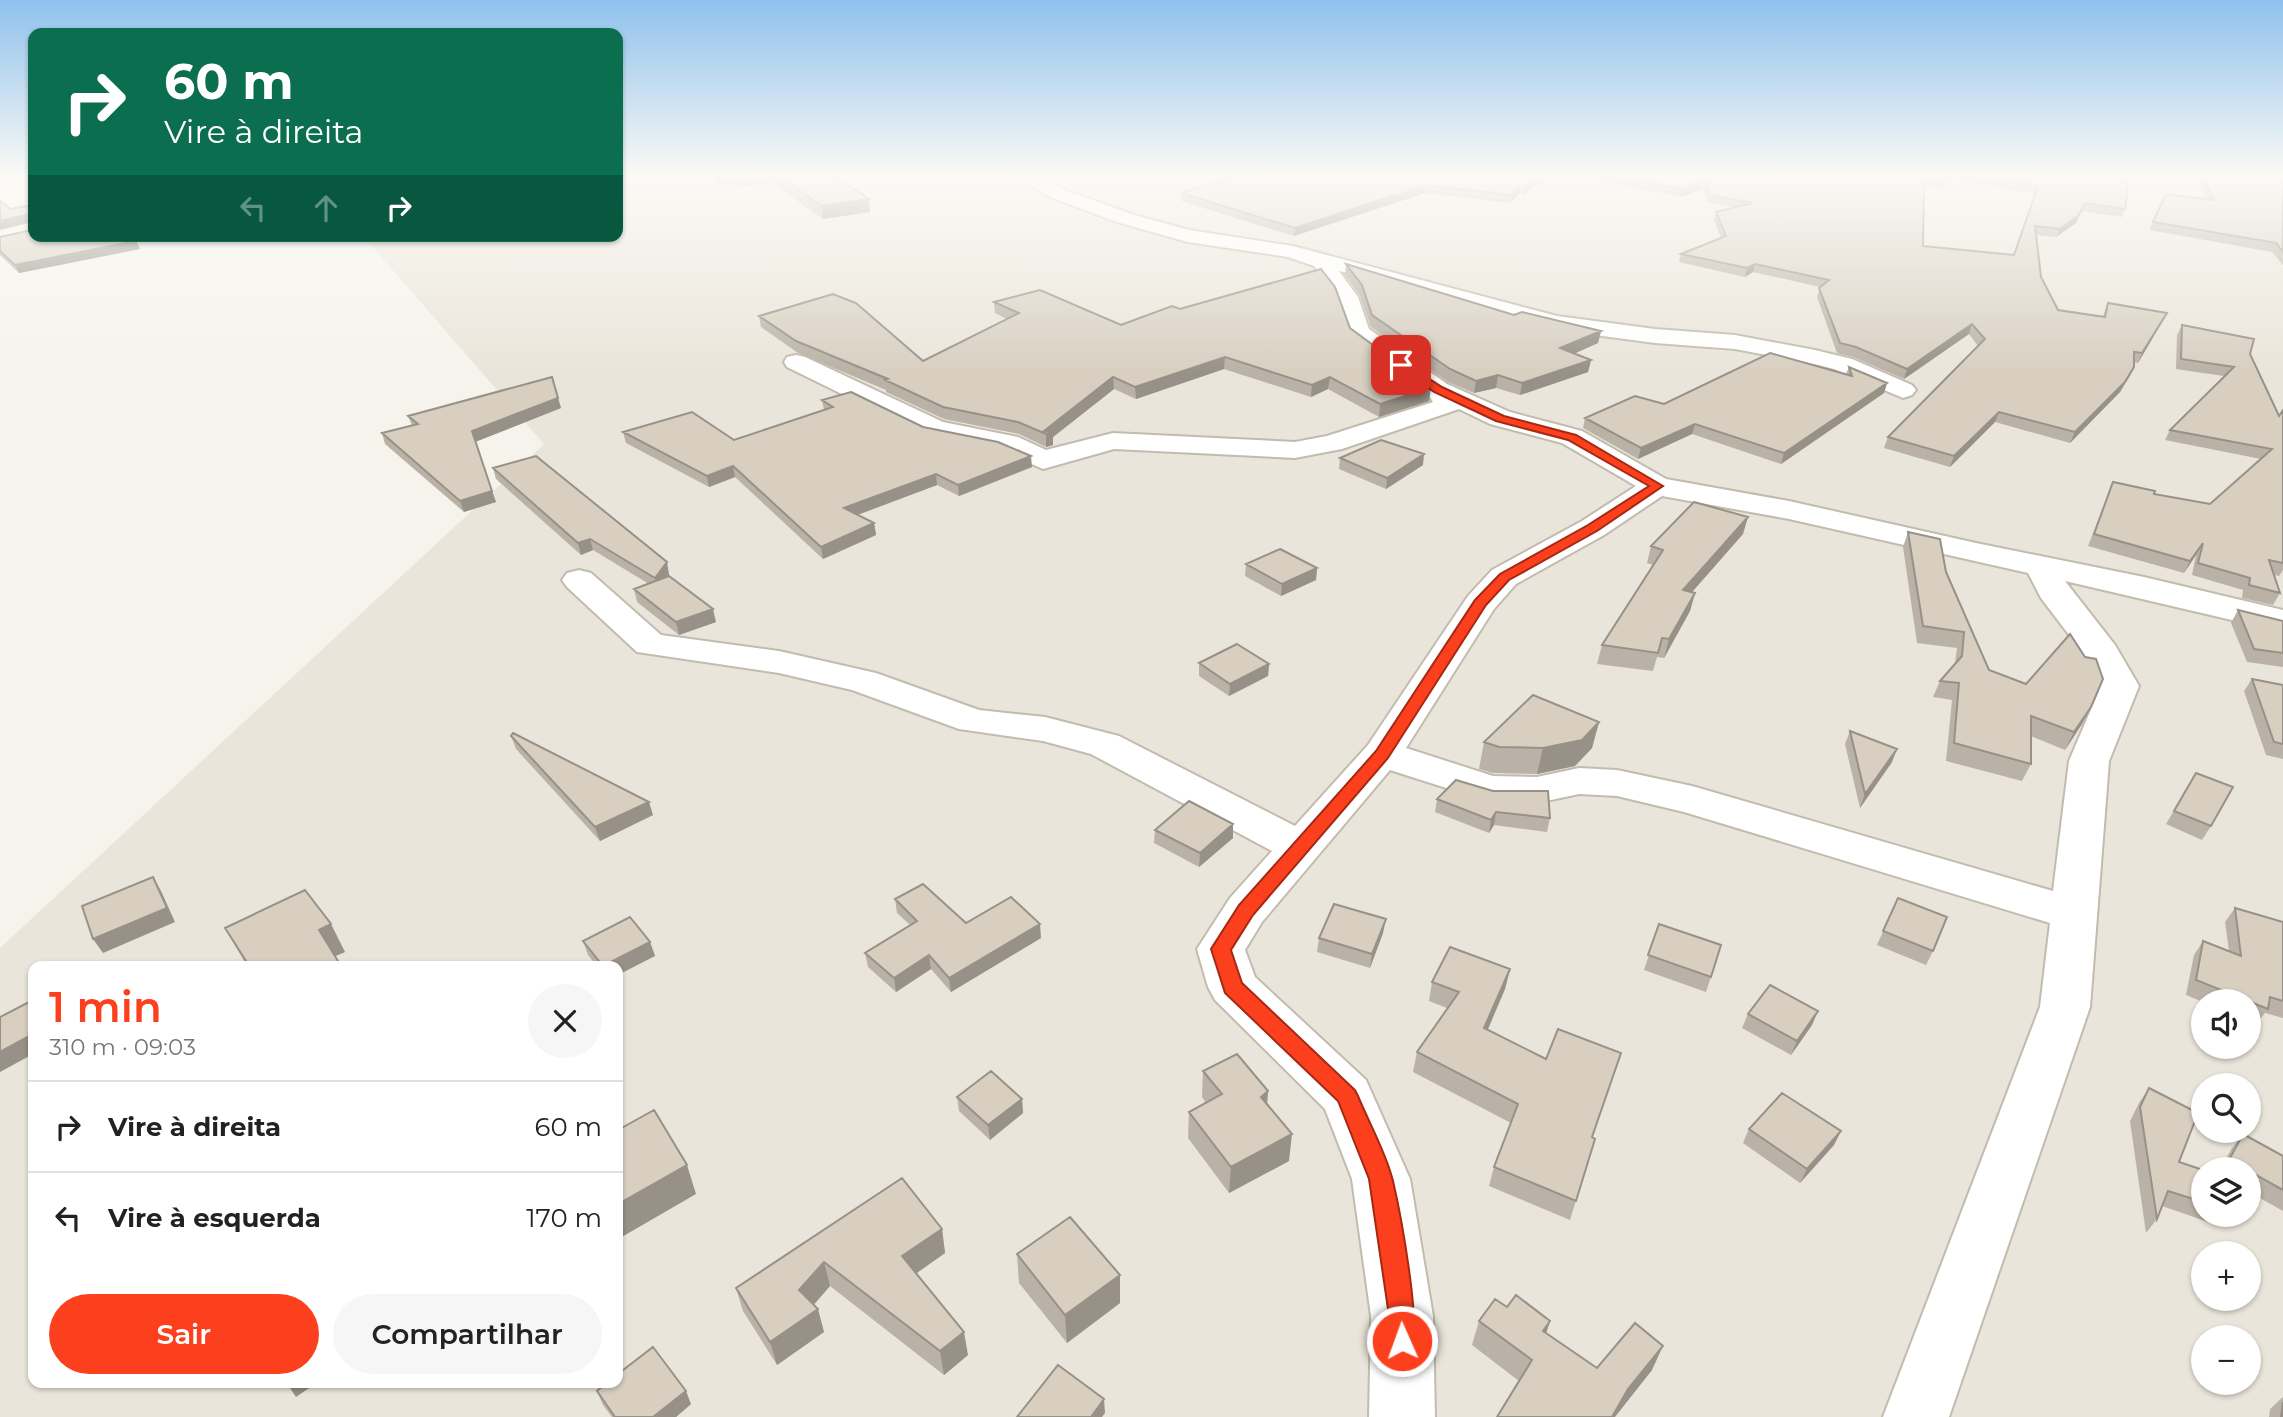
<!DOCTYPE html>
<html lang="pt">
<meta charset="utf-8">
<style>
body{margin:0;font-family:Montserrat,sans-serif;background:#f6f6f6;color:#222;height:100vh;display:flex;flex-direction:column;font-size:26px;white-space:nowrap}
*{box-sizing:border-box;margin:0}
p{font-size:23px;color:#767676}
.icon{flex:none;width:38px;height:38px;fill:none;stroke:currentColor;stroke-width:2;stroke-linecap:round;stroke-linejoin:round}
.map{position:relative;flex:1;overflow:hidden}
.side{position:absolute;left:28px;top:961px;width:595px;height:427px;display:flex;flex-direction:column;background:#fff;border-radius:14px;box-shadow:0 2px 5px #0004}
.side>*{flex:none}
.banner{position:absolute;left:28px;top:28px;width:595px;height:214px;border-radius:14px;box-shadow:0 2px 5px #0004;background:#0b6e4f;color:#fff;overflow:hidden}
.buttons{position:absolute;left:2191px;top:989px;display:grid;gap:14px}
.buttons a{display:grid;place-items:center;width:70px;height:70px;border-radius:50%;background:#fff;box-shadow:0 2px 5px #0004;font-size:35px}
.pin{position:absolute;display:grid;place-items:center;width:60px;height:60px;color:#fff;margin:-30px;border-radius:14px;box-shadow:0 4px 10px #0006}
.me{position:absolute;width:77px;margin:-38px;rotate:358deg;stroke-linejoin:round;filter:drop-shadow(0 0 5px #0008)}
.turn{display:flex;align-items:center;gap:24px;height:147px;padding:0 21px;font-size:32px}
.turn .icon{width:91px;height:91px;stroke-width:2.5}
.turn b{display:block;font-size:49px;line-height:60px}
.lanes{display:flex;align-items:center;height:66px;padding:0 21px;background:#0003;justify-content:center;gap:35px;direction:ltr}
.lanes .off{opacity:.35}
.round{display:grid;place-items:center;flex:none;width:74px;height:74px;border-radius:37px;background:#f6f6f6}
.head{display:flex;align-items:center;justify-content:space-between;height:119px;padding:0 21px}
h1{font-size:42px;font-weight:600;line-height:52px;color:#fc3f1d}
.cta{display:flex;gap:14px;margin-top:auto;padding:14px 21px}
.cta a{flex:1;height:80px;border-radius:42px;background:#fc3f1d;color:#fff;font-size:28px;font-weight:600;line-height:80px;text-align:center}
.cta a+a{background:#f6f6f6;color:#222}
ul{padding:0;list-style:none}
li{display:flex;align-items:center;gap:21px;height:91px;padding:0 21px;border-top:2px solid #e0e0e0}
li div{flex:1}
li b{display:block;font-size:26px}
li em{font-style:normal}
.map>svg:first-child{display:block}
.residential{fill:#eae5da;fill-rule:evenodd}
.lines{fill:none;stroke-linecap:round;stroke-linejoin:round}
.street-casing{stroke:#c2bbae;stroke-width:4}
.street{fill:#fff;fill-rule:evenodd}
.wall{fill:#bab2a6;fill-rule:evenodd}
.shaded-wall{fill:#979187}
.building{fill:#d8cfc1;stroke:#979187;stroke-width:2}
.route{fill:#fc3f1d;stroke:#a42913;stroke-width:2}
</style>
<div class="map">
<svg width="2283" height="1417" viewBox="0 0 2283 1417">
<rect width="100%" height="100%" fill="#f6f3ec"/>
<path class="residential" d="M618,174h1665v1243h-2283v-469l544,-504 -181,-208h255zM33,966h585v416h-585zM2203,1001h46v45h-46zM2203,1085h46v45h-46zM2203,1169h46v45h-46zM2203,1253h46v45h-46zM2203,1337h46v45h-46z"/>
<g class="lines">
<defs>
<path id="street" d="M1011,174h22l29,15 69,25 58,16 104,16 264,70 98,13 80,6 80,15 37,9 60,26 4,5 -4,5 -9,3 -69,-29 -20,-5 -79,-15 -80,-6 -98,-13 -120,-30 -74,-24 -24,-5 19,26 11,32 78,55 63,28 72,19 84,48 123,22 187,42 168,34 139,33v22l-218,-51 50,64 24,41 -30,75 -19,246 -141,410h-66l157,-410 10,-84 -366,-111 -67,-16 -38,-2 -42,9 -47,-1 -100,-32 -128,152 -17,28 10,27 111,103 44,99 23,137 2,101h-66l2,-101 -19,-137 -27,-70 -110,-109 -7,-13 -11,-38 33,-51 42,-47 -181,-97 -48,-13 -84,-12 -107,-39 -73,-17 -142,-21 -70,-65 -5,-7 5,-7 12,-3 12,3 70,62 118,16 97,22 103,37 66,7 74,19 176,90 73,-81 100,-149 24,-26 90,-49 54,-35 -74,-43 -72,-19 -31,-15 -117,40 -47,9 -181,-9 -71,20 -43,-19 -75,-15 -138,-68 -3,-5 3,-5 9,-2 9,2 138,65 75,15 28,13 67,-17 182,9 32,-6 106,-34 -5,-8 -78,-57 -14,-40 -22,-31 -26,-9 -100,-15 -71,-20 -67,-25zM1662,496l127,23 239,54 13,25 44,58 16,30 -32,75 -16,130 -361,-105 -75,-16 -38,-2 -42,9 -44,-1 -87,-28 88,-139 22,-25 88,-49z"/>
</defs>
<use href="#street" class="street-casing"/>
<use href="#street" class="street"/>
</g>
<path class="wall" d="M705,174h125l39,25 1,13 -47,7 -52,-37 -32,5 -6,-4 -16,1 -2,-7 -9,1z
M1242,174h316l-2,5 -10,-1 -5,8 -6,-1 -11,10 -5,-1 -9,9 -85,-10 -131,43 -113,-35v-8z
M1573,174h556l-4,35 -3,8 -40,-6 -6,12 -20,14 -20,-2 5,42 17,33 45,6 5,-13 54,19 -24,41 -4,-1 -4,14 -10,16 -50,51 -75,-21 -45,45 -66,-19 4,-11 90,-91 -9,-12 -65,45 -51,-22 -16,-4 -20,-56 3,-10 -67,-15 -8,5 -66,-15 2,-8 40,-16 -7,-18 2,-8 18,-4 -26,-6 -6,-13 -21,8 -108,-21zM1949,179l86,15 -21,61 -91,-9 1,-60 17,3z
M2194,174h89v91l-11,-13 -123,-22 17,-36 40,5z
M0,237l136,4 4,8 -121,24 -19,-18z
M1346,264l168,51 87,16 -3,12 -24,11 17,6 -3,12 -68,23 -24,-7 -22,5 -26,-11 -77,-55 -11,-31 -15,-21z
M994,302l127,23 59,-16 170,19 79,73 -50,16 -51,-28 -17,8 -87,-28 -88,30 -22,-10 -61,48v8l-7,2 -27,-13 -75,-15 -58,-27v-2l-88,-37 -37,-26 -2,-11 164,45 84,-42 -12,-6z
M2182,325l68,29 29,62 4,-6v160l-4,6 -5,-1 6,18 -7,12 -31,-7 1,-8 -51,-15 4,-20 -12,18 -96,-27 25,-64 41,12 56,10 51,-45 -96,-19 5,-10 54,-54 -48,-7 1,-34z
M1849,367l38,16 -3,10 -103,71 -89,-30 -54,25 -55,-31 2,-10 261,-44z
M558,398l3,10 -86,34 21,60 -32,10 -79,-68 -3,-11 30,-8 -4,-9z
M822,400l101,27 109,40 -73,29 -22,-11 -79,30 16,8 2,12 -53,24 -88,-82 -26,10 -83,-44 -3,-11 111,8 90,-30z
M1340,458l83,7 -37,24 -47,-20z
M493,468l176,106 -1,3 48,45 -37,13 -42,-33 -3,-13 15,-5 -56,-34 -12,5 -85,-76z
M1908,532l38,40 43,98 102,37 -9,17 -17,26 -34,-14v28l-9,17 -76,-20 6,-61 -19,-3 7,-16 15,-17 2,-16 -40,-5 -14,-96z
M1743,534l-51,58 3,1 -5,18 -26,47 -7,-1 -4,14 -56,-7 5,-19 51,-80 -6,-2 4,-17z
M1246,564l71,4 -1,12 -35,16 -36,-20z
M2238,610l45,11v46l-36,-5 -16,-39z
M1199,663l70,1 -1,12 -39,20 -30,-20z
M2252,679l31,6v74l-17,-4 -22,-64z
M1599,722l-7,26 -17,18 -38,8 -44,-1 -14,-4 5,-27z
M1850,731l42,31 -32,46 -15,-64z
M511,736l142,79 -53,26 -84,-92z
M2196,773l15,53 -9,14 -36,-16z
M1437,799l113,19 -3,14 -53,-7 -5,8 -54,-21z
M1155,830l78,8 -34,29 -45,-24z
M1898,898l35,53 -7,14 -49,-20z
M895,899l71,24 75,15 -90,54 -20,-23 -35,23 -28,-25 -3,-14 45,-28 -13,-12z
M2235,908l48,14v96l-18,-5 -8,10 -8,-3v-19l-46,1 -17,-7 8,-40 9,-14 26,10 -4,-29z
M1659,924l52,53 -5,15 -62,-22z
M225,928l120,24 -10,4 6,10h-94z
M1383,933l-13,35 -53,-16 2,-14z
M583,941l67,1 5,14 -37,10h-21l-9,-11z
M1510,969l-5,20 -18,41 105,108 3,1 -25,81 -81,-34 5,-19 17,-44 -98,-51 4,-20 30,-44 -18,-7 3,-19z
M1748,1014l64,11 -21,30 -49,-27z
M1203,1071l65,20 -1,13 22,57 -60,32 -41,-55 1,-26 17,-9 -4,-6z
M2149,1088l30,74 24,8v44h11l-6,8 -46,-16 -5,13 -11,14 -16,-112 9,-18z
M957,1097l65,2 1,14 -33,27 -31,-29z
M1749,1129l85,16 -34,38 -57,-40z
M2243,1134l40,22v55l-34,-19v-23h-29l12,-21z
M942,1229l3,24 -29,20 52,82 -24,20 -114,-89 -16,19 10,27 -47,33 -34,-54 -7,-23z
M1017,1254l103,49 -53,40 -48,-60z
M1479,1321h71l-4,13 51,34 55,2 -35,43 -98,-32 -47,-36z
M597,1391l94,13 -15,13h-64l-9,-12z
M2283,1397v20h-14l1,-8z"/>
<path class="shaded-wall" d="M705,174h9l1,3 -9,1z
M716,174h15l2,9 -16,1z
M737,174h33l1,8 -32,5z
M1545,174h2l-1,4 -5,8 1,-8z
M1949,174h1l-1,5 -8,10 3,-8z
M1536,177l-1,8 -11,10 1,-8z
M1704,181l-2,8 -21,8 1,-8z
M1426,185l-1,8 -131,43 1,-8z
M1520,186l-1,8 -9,9 1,-8z
M869,199l1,13 -47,7 -1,-13z
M2085,203l-9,20 -20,14 4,-8z
M29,214l3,8 -32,8v-9z
M136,241l4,8 -121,24 -4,-8z
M1755,264l-2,8 -8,5 2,-9z
M2167,313l-5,9 -24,41 4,-10z
M1972,324l-3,10 -65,45 3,-10z
M1601,331l-3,12 -41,18 3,-13z
M1225,357l-1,12 -88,30 -1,-12z
M1591,360l-3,12 -68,23 2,-12z
M2134,367l-14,25 -50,51 5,-11z
M1498,375l-2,13 -22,5 2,-12z
M1113,377l1,12 -61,48v8l-7,2v-13l-2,-3z
M1330,377l-2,12 -17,8 1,-12z
M1887,383l-3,10 -103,71 3,-11z
M1431,388l-2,13 -50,16 1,-13z
M558,398l3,10 -86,34 -3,-11z
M1999,412l-4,10 -45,45 4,-11z
M1695,424l-3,10 -54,25 3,-11z
M1424,454l-1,11 -37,24 1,-11z
M1031,456l1,11 -73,29 -1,-11z
M733,466l2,11 -26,10 -2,-11z
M936,474l1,11 -91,34 -2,-11z
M492,491l4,11 -32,10 -4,-11z
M1748,517l-5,17 -65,74 5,-18z
M874,523l2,12 -53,24 -2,-12z
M590,539l3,11 -12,5 -3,-12z
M2203,543l-7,12 -12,18 6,-12z
M667,562l2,12 -11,16 -3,-12z
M1317,568l-1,12 -35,16 1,-12z
M1695,593l-5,18 -26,47 5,-19z
M713,609l3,13 -37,13 -3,-13z
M1269,664l-1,12 -39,20 1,-12z
M2091,707l-9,17 -17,26 9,-18z
M1599,722l-7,26 -17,18 -38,8 6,-26z
M1897,749l-5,13 -32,46 5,-14z
M649,802l4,13 -53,26 -5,-14z
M1496,812l-2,13 -5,8 2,-13z
M1233,824v14l-34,29 1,-14z
M153,877l8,14 14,31 -72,31 -10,-14z
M1386,919l-3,14 -13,35 2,-14z
M331,924l14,28 -12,5 -14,-27z
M1040,924l1,14 -90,54 -2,-14z
M650,942l5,14 -37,19v-9h-15z
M929,955l2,14 -35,23 -2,-14z
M1510,969l-5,20 -25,59 4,-20z
M1818,1011l-6,14 -21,30 6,-14z
M33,1034v20l-33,18v-20z
M1268,1091l-2,27 -5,-21z
M1022,1099l1,14 -33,27 -2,-15z
M1841,1131l-7,14 -34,38 7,-14z
M1292,1134l-3,27 -60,32 2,-26z
M687,1165l9,29 -76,44 -2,-6v-28z
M942,1229l3,24 -38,27 -5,-24z
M824,1262l6,24 -25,28 -6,-24z
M1120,1275v28l-53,40 -2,-28z
M818,1309l6,23 -47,33 -7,-23z
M1550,1321l-8,25 1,-15z
M964,1332l4,23 -24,20 -4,-24z
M1663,1346l-11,24 -37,47h-3l16,-28z
M286,1382h32l-22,15z
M686,1391l5,13 -15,13h-23z
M1104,1399l1,14 -3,4h-11z"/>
<path class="building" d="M776,174h54l39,25 -47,7z
M1242,174h303l-3,4 -6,-1 -11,10 -5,-1 -9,9 -85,-10 -131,43 -114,-35z
M1603,174h346l-5,7 -20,-3 -1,68 91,9 24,-69 -71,-12h162l-4,35 -40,-6 -6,12 -19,14 -25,-3 6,51 17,33 47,7 3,-14 59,10 -25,40 -8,-1v15l-9,15 -50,50 -76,-20 -45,44 -66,-19 97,-98 -13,-15 -65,45 -51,-22 -16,-4 -21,-55 10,-8 -74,-16 -8,4 -66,-14 45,-18 -10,-24 37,-9 -43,-8 -6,-14 -22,8z
M2201,174h82v78l-7,-9 -123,-21 13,-28 48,6z
M0,200l10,9 23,-4v20l-1,-9 -3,-2 -29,7z
M33,228v8h98l5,5 -121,24 -15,-14v-14l32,-7z
M1346,264l168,51 8,-3 79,19 -41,17 31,12 -69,23 -24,-8 -22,6 -26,-12 -78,-54 -10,-30z
M1321,269l14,18 15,41 81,60 -51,16 -50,-27 -18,8 -87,-28 -90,30 -22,-10 -69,54 9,2 -7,1 -28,-12 -75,-15 -58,-27 3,-1 -92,-38 -37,-25 74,-22 23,9 67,58 96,-48 -25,-11 46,-12 81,35 51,-19 8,3z
M2182,325l72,14 -4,15 29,62 4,-6v153l-14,-3 11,33 -31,-8 1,-7 -52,-15 5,-20 -13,18 -96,-27 19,-52 42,9 -1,3 56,10 62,-55 -102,-19 64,-63 -53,-8z
M1770,353l82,23 -3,-9 38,16 -103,70 -89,-29 -54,24 -56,-30 50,-22 29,8z
M552,377l6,21 -86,33 20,60 -32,10 -78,-68 36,-9 -10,-8z
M851,392l72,35 75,15 33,14 -73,29 -22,-11 -92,34 30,15 -53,24 -88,-81 -26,10 -84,-44 69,-20 42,28 99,-33 -11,-7z
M1381,440l43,14 -37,24 -47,-20z
M536,456l131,106 -12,16 -65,-39 -12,4 -85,-75z
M1694,502l54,15 -65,73 12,3 -26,46 -7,-1 -4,15 -56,-8 61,-95 -12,-4z
M1908,532l32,7 6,33 43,98 37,14 44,-50 15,23 11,2 7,20 -12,28 -17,25 -43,-16v48l-77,-21 5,-60 -19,-2 22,-25 2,-24 -41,-6z
M1280,549l37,19 -35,16 -36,-20z
M669,576l44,33 -37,13 -42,-33z
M2238,610l45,11v32l-29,-4z
M1237,644l32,20 -39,20 -31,-21z
M2252,679l31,6v59l-9,-2z
M1533,695l66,27 -17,18 -39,8 -44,-1 -15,-5z
M1850,731l47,18 -32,45z
M513,733l136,69 -54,25 -84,-91z
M2196,773l37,14 -22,39 -37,-15z
M1456,780l37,11h55l2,27 -54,-6 -5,8 -54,-21z
M1189,801l44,23 -33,29 -45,-23z
M153,877l14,31 -74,31 -11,-33z
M923,884l43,39 45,-26 29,27 -91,54 -20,-23 -35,23 -29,-25 52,-32 -22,-22z
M305,890l26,34 -12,6 22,36h-89l-1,-3 -3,1 -23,-36z
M1898,898l49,19 -14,34 -50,-20z
M1334,904l52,15 -14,35 -53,-16z
M2235,908l48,14v79l-13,-4 -2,12 -72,-29 7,-39 38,15z
M630,917l20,25 -47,24 -20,-25z
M1659,924l62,21 -10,32 -63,-22z
M1450,947l60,22 -26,59 62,31 12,-30 63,24 -29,84 3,2 -19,62 -82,-34 24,-63 -101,-52 42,-60 -27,-10z
M1770,985l48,26 -21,30 -49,-27z
M33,1000v34l-33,18v-35z
M1237,1054l31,37 -7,6 31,37 -61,33 -42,-55 33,-18 -19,-23z
M991,1071l31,28 -34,26 -31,-28z
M2149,1088l49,25 -19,49 24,8v32l-35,-11 -11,28 -17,-112z
M1782,1093l59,38 -34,38 -58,-40z
M654,1110l33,55 -69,39v-74z
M2243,1134l40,22v34l-34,-19v-2h-4l-16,-9z
M902,1178l40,51 -40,27 62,76 -24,19 -116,-89 -25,28 19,19 -48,33 -34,-54z
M1070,1217l50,58 -55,40 -48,-61z
M1516,1295l34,26 -7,10 54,37 38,-45 28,23 -35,43 -16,28h-115l35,-57 -53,-39 16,-22 12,8z
M653,1347l33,44 -33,26h-38l-18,-26 10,-9h11v-8z
M1058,1365l46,34 -13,18h-74z
M2283,1402v15h-2z"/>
<linearGradient id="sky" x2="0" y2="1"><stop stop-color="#8fc1ec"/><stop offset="0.47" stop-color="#fbfaf6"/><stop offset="1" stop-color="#fbfaf6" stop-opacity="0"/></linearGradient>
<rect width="2283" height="373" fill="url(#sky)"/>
<path class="route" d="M1397,363h8l37,24 62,29 72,19 87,51 -66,45 -88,49 -23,25 -98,153 -135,157 -22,35 11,33 113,107 3,6c11,27 28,56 35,85 7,30 29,145 18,169l-9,4 -9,-4 -4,-9v-25l-20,-137 -31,-78 -113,-108 -14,-44 28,-44 137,-154 99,-151 25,-26 88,-49 61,-39 -81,-46 -72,-19 -62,-29 -37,-25z"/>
</svg>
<div class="buttons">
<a><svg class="icon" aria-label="sound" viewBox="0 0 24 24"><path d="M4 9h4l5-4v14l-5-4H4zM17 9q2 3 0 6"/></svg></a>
<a><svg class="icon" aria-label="search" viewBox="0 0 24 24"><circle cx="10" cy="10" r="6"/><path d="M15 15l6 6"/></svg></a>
<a><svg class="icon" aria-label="layers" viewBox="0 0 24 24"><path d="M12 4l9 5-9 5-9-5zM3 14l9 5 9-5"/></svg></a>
<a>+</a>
<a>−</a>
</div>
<div class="pin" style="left:1401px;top:365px;background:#d93025"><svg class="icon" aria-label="arrive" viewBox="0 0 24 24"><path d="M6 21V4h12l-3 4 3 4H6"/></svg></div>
<svg class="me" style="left:1402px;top:1341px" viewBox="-20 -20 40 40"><circle r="17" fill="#fc3f1d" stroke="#fff" stroke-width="3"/><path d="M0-11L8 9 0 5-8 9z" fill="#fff"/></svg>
<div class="banner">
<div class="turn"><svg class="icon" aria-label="right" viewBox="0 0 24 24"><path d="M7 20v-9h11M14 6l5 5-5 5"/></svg><div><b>60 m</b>Vire à direita</div></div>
<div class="lanes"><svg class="icon off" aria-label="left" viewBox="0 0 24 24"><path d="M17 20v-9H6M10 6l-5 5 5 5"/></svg><svg class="icon off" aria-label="ahead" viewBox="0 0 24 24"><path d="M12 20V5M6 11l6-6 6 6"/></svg><svg class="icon" aria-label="right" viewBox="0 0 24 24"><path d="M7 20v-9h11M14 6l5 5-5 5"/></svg></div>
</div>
<section class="side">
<div class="head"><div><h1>1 min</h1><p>310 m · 09:03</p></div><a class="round"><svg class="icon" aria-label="close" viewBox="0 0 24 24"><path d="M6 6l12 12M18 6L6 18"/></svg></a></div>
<ul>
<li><svg class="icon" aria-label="right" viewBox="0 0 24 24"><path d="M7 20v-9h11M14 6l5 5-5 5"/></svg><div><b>Vire à direita</b></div><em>60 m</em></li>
<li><svg class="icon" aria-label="left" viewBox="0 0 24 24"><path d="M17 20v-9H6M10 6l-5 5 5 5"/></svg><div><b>Vire à esquerda</b></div><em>170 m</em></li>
</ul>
<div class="cta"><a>Sair</a><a>Compartilhar</a></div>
</section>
</div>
